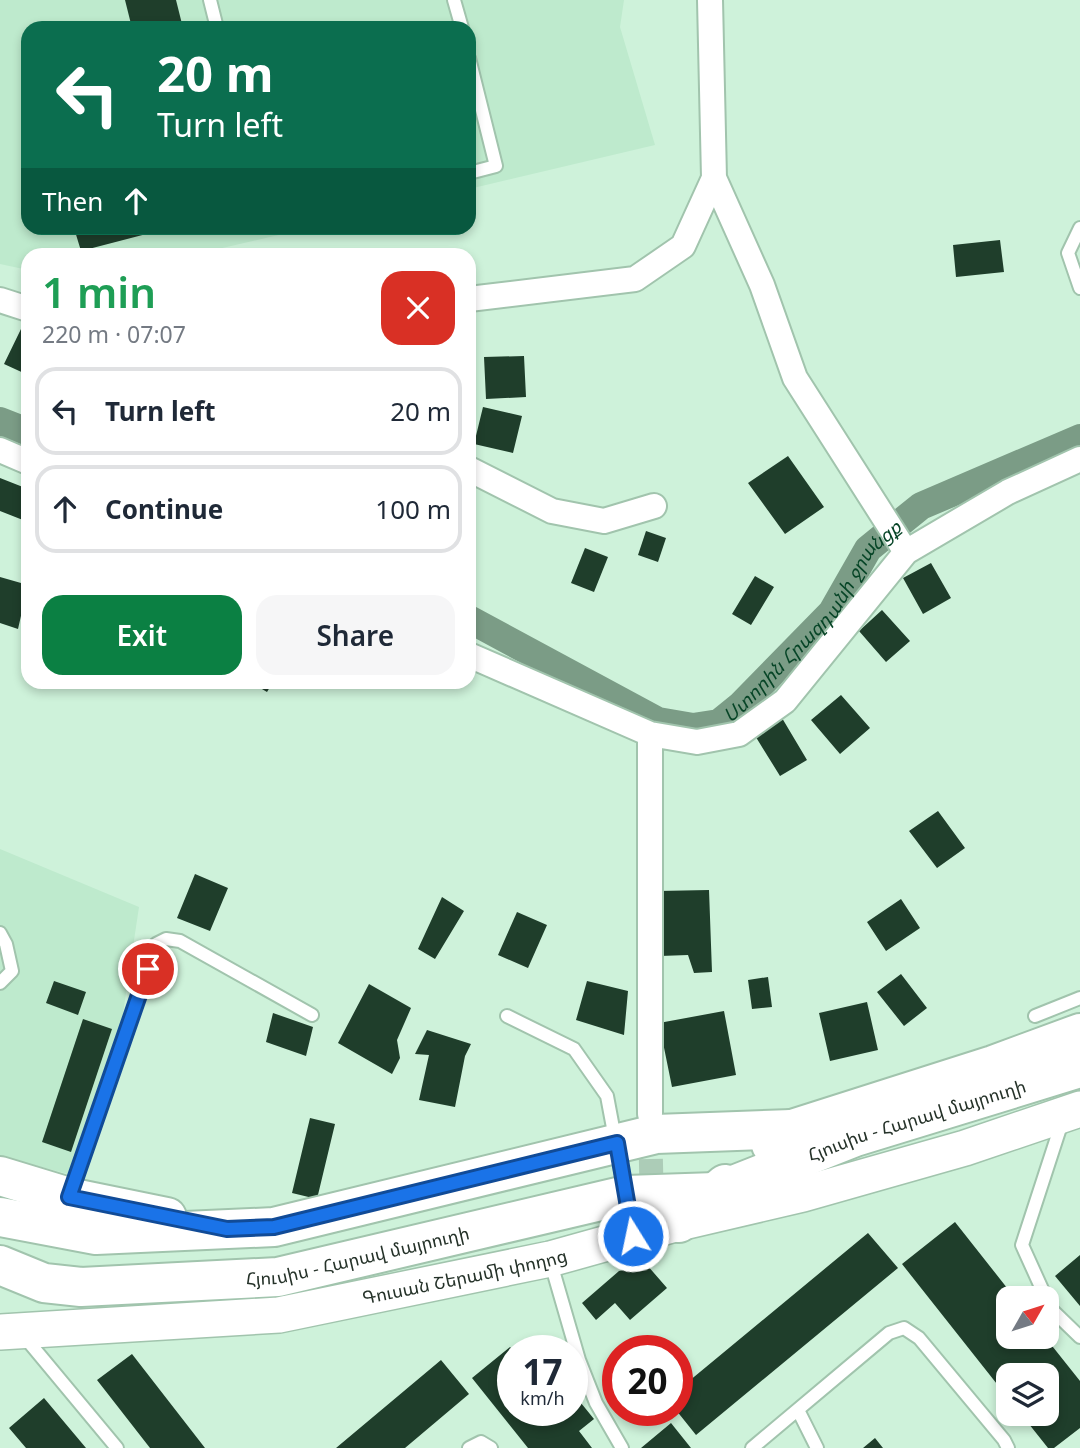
<!DOCTYPE html>
<meta charset="utf-8">
<style>
body{margin:0;font-family:"Noto Sans","Noto Sans Armenian",sans-serif;background:#f6f6f7;color:#1f2937;height:100vh;display:flex;flex-direction:column;font-size:26px;white-space:nowrap}
*{box-sizing:border-box;margin:0}
p{font-size:23px;color:#747a83}
.icon{flex:none;width:38px;height:38px;fill:none;stroke:currentColor;stroke-width:2;stroke-linecap:round;stroke-linejoin:round}
.map{position:relative;flex:1;overflow:hidden}
.sheet{position:absolute;left:21px;top:248px;width:455px;height:441px;display:flex;flex-direction:column;background:#fff;border-radius:21px;box-shadow:0 4px 10px #0003}
.sheet>*{flex:none}
.top-card{position:absolute;left:21px;top:21px;width:455px;height:214px;border-radius:21px;box-shadow:0 4px 10px #0003;background:#0b6e4f;color:#fff;overflow:hidden}
.needle{width:46px;rotate:51deg}
.tools{position:absolute;left:996px;top:1286px;display:grid;gap:14px}
.tools a{display:grid;place-items:center;width:63px;height:63px;border-radius:14px;background:#fff;box-shadow:0 4px 10px #0003;font-size:35px}
.speed{position:absolute;left:497px;top:1335px;display:flex;gap:14px;font-size:35px;font-weight:700;text-align:center}
.speed>*{display:grid;place-content:center;width:91px;height:91px;border-radius:50%;background:#fff;box-shadow:0 4px 10px #0003;line-height:1}
.speed small{font-size:18px;font-weight:400}
.speed .limit{border:10px solid #d22;background:#fff;color:#111}
.pin{position:absolute;display:grid;place-items:center;width:60px;height:60px;color:#fff;margin:-30px;border:4px solid #fff;border-radius:50%;box-shadow:0 2px 7px #0007}
.me{position:absolute;width:77px;margin:-38px;rotate:350deg;stroke-linejoin:round;filter:drop-shadow(0 0 5px #0008)}
.turn{display:flex;align-items:center;gap:24px;height:147px;padding:0 21px;font-size:32px}
.turn .icon{width:91px;height:91px;stroke-width:2.5}
.turn b{display:block;font-size:49px;line-height:60px}
.then{display:flex;align-items:center;height:66px;padding:0 21px;background:#0003;gap:14px;font-size:26px}
.round{display:grid;place-items:center;flex:none;width:74px;height:74px;border-radius:21px;background:#f6f6f7}
.summary{display:flex;align-items:center;justify-content:space-between;height:119px;padding:0 21px}
h1{font-size:42px;font-weight:600;line-height:52px;color:#1e9e55}
.action{display:flex;gap:14px;margin-top:auto;padding:14px 21px}
.action a{flex:1;height:80px;border-radius:21px;background:#0b8043;color:#fff;font-size:28px;font-weight:600;line-height:80px;text-align:center}
.action a+a{background:#f6f6f7;color:#1f2937}
ul{padding:0;list-style:none}
li{display:flex;align-items:center;gap:21px;height:88px;margin:0 14px 10px;padding:0 7px;border:4px solid #e0e1e3;border-radius:21px}
li div{flex:1}
li b{display:block;font-size:26px}
li em{font-style:normal}
.map>svg:first-child{display:block}
.built{fill:#beeacd}
.lines{fill:none;stroke-linecap:round;stroke-linejoin:round}
.canal{stroke:#7b9c86;stroke-width:28}
.building{fill:#1f3e2b}
.street-tunnel{stroke:#acccb7;stroke-width:24;stroke-dasharray:24 12;stroke-linecap:butt}
.lane-casing{stroke:#a1c4ad;stroke-width:16}
.street-casing{stroke:#a1c4ad;stroke-width:28}
.secondary-casing{stroke:#a1c4ad;stroke-width:38}
.highway-casing{stroke:#a1c4ad;stroke-width:42}
.lane{stroke:#fff;stroke-width:12}
.street{stroke:#fff;stroke-width:24}
.secondary{stroke:#fff;stroke-width:35}
.highway{stroke:#fff;stroke-width:38}
.route-casing{stroke:#114b97;stroke-width:18}
.route{stroke:#1a73e8;stroke-width:12}
.labels{text-anchor:middle;dominant-baseline:central;stroke-width:7;stroke-linejoin:round;paint-order:stroke}
.street-label{font-size:18px;fill:#253229;stroke:#dbffe7}
.water-label{font-size:19px;font-style:italic;fill:#074527;stroke:#dbffe7}
</style>
<div class="map">
<svg width="1080" height="1448" viewBox="0 0 1080 1448">
<rect width="100%" height="100%" fill="#cef2da"/>
<path class="built" d="M0,0h624l-4,27 35,118 -186,44v-161h-441v200h281l-117,27 -164,1v14l-28,-6z
M0,849l139,58 -18,120 -53,147 -68,-18z"/>
<g class="lines">
<g class="canal">
<path d="M0,421l28,11"/>
<path id="s1" d="M469,619l189,102 35,6 26,-4 21,-17 92,-94 36,-63 53,-43 159,-68"/>
</g>
</g>
<path class="building" d="M125,0h51l7,28h-51z
M74,228h79l1,4 -73,19z
M1000,240l4,32 -48,5 -3,-32z
M21,329l7,3v43l-24,-11z
M524,356l2,41 -40,2 -2,-42z
M483,407l39,9 -9,37 -39,-9z
M788,456l36,51 -39,27 -37,-51z
M0,478l28,11v33l-28,-11z
M646,531l20,7 -8,24 -20,-7z
M585,548l23,9 -14,35 -23,-9z
M931,563l20,35 -28,16 -20,-36z
M755,576l19,11 -23,38 -19,-11z
M0,577l28,8 -10,44 -18,-6z
M882,610l28,31 -24,21 -27,-31z
M250,682h23l-6,10z
M841,695l29,33 -30,26 -29,-34z
M782,718l25,42 -27,16 -26,-42z
M938,811l27,37 -28,20 -28,-37z
M195,874l33,14 -18,43 -33,-13z
M709,890l3,82 -18,1 -6,-18 -28,1 -2,-65z
M442,897l22,14 -29,48 -17,-10z
M901,899l19,29 -34,23 -19,-29z
M517,912l30,13 -19,43 -30,-13z
M901,974l26,34 -23,18 -27,-34z
M768,977l4,30 -20,2 -4,-29z
M54,981l32,11 -8,23 -32,-12z
M587,981l41,10 -4,44 -48,-15z
M369,984l42,24 -14,32 3,18 -8,16 -54,-31z
M867,1002l11,48 -48,11 -11,-48z
M724,1011l12,64 -64,12 -13,-64z
M273,1013l40,14 -7,29 -40,-14z
M83,1019l29,10 -41,123 -29,-10z
M427,1030l44,14 -6,12 -10,51 -36,-7 10,-45 -14,-1z
M310,1118l25,6 -18,75 -25,-6z
M955,1222l60,76h-7v39h37l35,44v47l-26,20h-6l-27,-34h25v-38h-38v22l-106,-134z
M868,1233l30,35 -202,167 -20,-25 1,-19z
M1080,1255v51l-25,-30z
M647,1265l20,23 -37,32 -15,-17 -19,17 -14,-17 37,-32z
M510,1347l3,3v60h59v-18l22,27 -15,12 13,17h-64l-56,-70z
M132,1354l73,94h-55l-53,-68z
M441,1360l28,34 -64,54h-69z
M44,1398l42,50h-60l-17,-20z
M671,1423l20,25h-50z
M875,1438l8,10h-20z"/>
<g class="lines">
<path class="street-tunnel" d="M650,1123l2,83"/>
<defs>
<path id="lane" d="M210,0l7,28
M454,0l8,28
M469,58l27,108 -27,7
M1080,228l-12,25 12,35
M0,933l6,11 6,27 -12,12
M507,1016l67,33 33,47 26,138
M1035,1016l45,-18
M71,1193l85,-249 10,-5 14,2 132,74
M550,1260l29,100 17,43 26,45
M1046,1298l-24,-53 40,-123
M1046,1299l5,10 29,28
M23,1335l94,113
M798,1410l19,38
M469,1448l12,-6 10,6
M752,1448l137,-115 15,-5 15,10 85,102 4,8"/>
<path id="street" d="M469,299l166,-20 48,-33 31,-68
M0,300l28,9
M0,450l28,12
M469,469l83,42 52,10 50,-15
M906,552l102,-60 72,-33
M469,655l181,79 47,8 42,-8 46,-33 121,-149 -111,-174 -33,-93 -48,-107 -4,-178
M650,1114v-380"/>
<g id="secondary">
<path id="s2" d="M0,1332l279,-17 271,-56 129,-36 124,-29 162,-46 115,-39"/>
</g>
<g id="highway">
<path d="M771,1145l21,-16 201,-64 87,-32"/>
<path d="M0,1176l69,21 98,20"/>
<path d="M0,1217l96,18 178,-8 382,-93 136,-5"/>
<path d="M679,1223l46,-39"/>
<path id="s3" d="M0,1265l44,18 37,4 197,-10 348,-82 90,-3 139,-55 225,-69"/>
</g>
</defs>
<use href="#lane" class="lane-casing"/>
<use href="#street" class="street-casing"/>
<use href="#secondary" class="secondary-casing"/>
<use href="#highway" class="highway-casing"/>
<use href="#lane" class="lane"/>
<use href="#street" class="street"/>
<use href="#secondary" class="secondary"/>
<use href="#highway" class="highway"/>
</g>
<g class="lines">
<defs>
<path id="route" d="M148,969l-79,228 158,32 47,-2 343,-84 16,93"/>
</defs>
<use href="#route" class="route-casing"/>
<use href="#route" class="route"/>
</g>
<g class="labels">
<g class="street-label">
<text stroke="none"><textPath href="#s3" startOffset="943">Հյուսիս - Հարավ մայրուղի</textPath></text>
<text stroke="none"><textPath href="#s3" startOffset="364">Հյուսիս - Հարավ մայրուղի</textPath></text>
<text stroke="none"><textPath href="#s2" startOffset="469">Գուսան Շերամի փողոց</textPath></text>
</g>
<g class="water-label">
<text stroke="none"><textPath href="#s1" startOffset="416">Ստորին Հրազդանի ջրանցք</textPath></text>
</g>
</g>
</svg>
<div class="tools">
<a><svg class="needle" viewBox="-14 -14 28 28"><path d="M0-13l5 13h-10z" fill="#e53935"/><path d="M0 13l5-13h-10z" fill="#747a83"/></svg></a>
<a><svg class="icon" aria-label="layers" viewBox="0 0 24 24"><path d="M12 4l9 5-9 5-9-5zM3 14l9 5 9-5"/></svg></a>
</div>
<div class="speed"><div>17<small>km/h</small></div><div class="limit">20</div></div>
<div class="pin" style="left:148px;top:969px;background:#d93025"><svg class="icon" aria-label="arrive" viewBox="0 0 24 24"><path d="M6 21V4h12l-3 4 3 4H6"/></svg></div>
<svg class="me" style="left:633px;top:1236px" viewBox="-20 -20 40 40"><circle r="17" fill="#1a73e8" stroke="#fff" stroke-width="3"/><path d="M0-11L8 9 0 5-8 9z" fill="#fff"/></svg>
<div class="top-card">
<div class="turn"><svg class="icon" aria-label="left" viewBox="0 0 24 24"><path d="M17 20v-9H6M10 6l-5 5 5 5"/></svg><div><b>20 m</b>Turn left</div></div>
<div class="then">Then<svg class="icon" aria-label="ahead" viewBox="0 0 24 24"><path d="M12 20V5M6 11l6-6 6 6"/></svg></div>
</div>
<section class="sheet">
<div class="summary"><div><h1>1 min</h1><p>220 m · 07:07</p></div><a class="round" style="background:#d93025;color:#fff"><svg class="icon" aria-label="close" viewBox="0 0 24 24"><path d="M6 6l12 12M18 6L6 18"/></svg></a></div>
<ul>
<li><svg class="icon" aria-label="left" viewBox="0 0 24 24"><path d="M17 20v-9H6M10 6l-5 5 5 5"/></svg><div><b>Turn left</b></div><em>20 m</em></li>
<li><svg class="icon" aria-label="ahead" viewBox="0 0 24 24"><path d="M12 20V5M6 11l6-6 6 6"/></svg><div><b>Continue</b></div><em>100 m</em></li>
</ul>
<div class="action"><a>Exit</a><a>Share</a></div>
</section>
</div>
